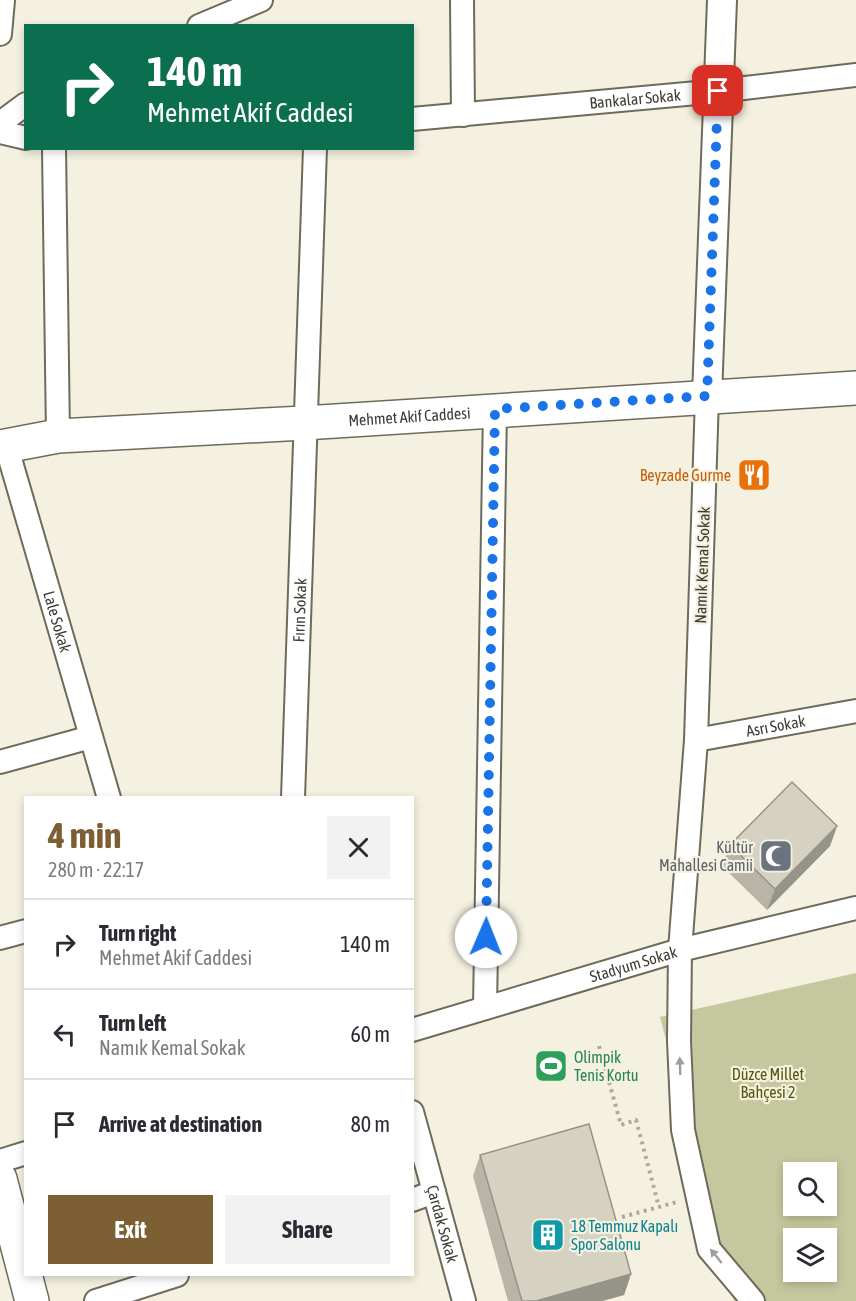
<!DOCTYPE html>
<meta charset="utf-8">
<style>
body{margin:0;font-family:"Asap Condensed",sans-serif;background:#f2f2f3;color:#2b2b33;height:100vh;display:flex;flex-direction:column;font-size:22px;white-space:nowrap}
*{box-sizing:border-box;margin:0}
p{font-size:20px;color:#7c7c81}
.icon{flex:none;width:33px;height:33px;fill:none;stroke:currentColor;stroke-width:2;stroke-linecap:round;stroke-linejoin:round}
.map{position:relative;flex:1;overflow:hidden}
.drawer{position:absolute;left:24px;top:796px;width:390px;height:480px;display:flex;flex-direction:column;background:#fff;border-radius:0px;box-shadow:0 3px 9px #0003}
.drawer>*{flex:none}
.hud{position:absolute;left:24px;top:24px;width:390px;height:126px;border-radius:0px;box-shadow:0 3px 9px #0003;background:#0b6e4f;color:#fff;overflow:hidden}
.tools{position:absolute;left:783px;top:1162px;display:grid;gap:12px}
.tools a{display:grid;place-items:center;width:54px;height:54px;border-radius:0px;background:#fff;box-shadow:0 3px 9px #0003;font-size:30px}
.pin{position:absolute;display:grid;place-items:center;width:51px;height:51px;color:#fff;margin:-26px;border-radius:12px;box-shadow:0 3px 9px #0006}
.me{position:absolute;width:66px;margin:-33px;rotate:1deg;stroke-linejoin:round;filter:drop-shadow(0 0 4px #0008)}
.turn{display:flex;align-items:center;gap:21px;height:126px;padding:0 24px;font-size:27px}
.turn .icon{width:78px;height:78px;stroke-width:2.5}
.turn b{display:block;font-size:42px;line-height:51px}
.round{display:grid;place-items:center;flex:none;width:63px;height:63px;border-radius:0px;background:#f2f2f3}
.overview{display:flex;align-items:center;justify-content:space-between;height:102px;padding:0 24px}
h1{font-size:36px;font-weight:700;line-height:45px;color:#7c5f32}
.cta{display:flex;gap:12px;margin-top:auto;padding:12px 24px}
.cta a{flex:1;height:69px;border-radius:0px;background:#7c5f32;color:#fff;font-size:24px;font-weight:700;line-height:69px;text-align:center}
.cta a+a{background:#f2f2f3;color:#2b2b33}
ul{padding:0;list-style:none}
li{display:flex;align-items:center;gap:18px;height:90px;padding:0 24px;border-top:2px solid #e1e1e2}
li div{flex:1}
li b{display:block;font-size:22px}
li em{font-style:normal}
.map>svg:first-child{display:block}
.green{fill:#c5c89e;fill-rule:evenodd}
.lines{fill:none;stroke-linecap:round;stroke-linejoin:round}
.minor-casing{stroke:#6e6b5c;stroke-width:26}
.tertiary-casing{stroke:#6e6b5c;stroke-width:32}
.secondary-casing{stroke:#6e6b5c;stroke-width:36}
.path{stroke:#acaa9d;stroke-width:4;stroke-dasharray:3 4.5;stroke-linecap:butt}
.minor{stroke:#fff;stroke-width:22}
.tertiary{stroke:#fff;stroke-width:28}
.secondary{stroke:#fff;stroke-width:33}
.wall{fill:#b8b5a7}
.shaded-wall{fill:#969388}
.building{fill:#d6d2c2;stroke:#969388;stroke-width:1.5}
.oneway{fill:#9e9e9a}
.route{stroke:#1a73e8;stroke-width:10;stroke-dasharray:0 18}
.labels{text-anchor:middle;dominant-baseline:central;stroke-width:4.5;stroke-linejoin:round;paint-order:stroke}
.street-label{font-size:16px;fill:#3d3c35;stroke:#f4f1e0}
.food-label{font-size:16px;fill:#c56008;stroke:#f4f1e0;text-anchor:end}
.worship-label{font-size:16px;fill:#5b616d;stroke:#f4f1e0;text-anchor:end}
.leisure-label{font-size:16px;fill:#27864d;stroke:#f4f1e0;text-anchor:start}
.park-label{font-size:16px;fill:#56570c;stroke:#f4f1e0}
.culture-label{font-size:16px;fill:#0d838f;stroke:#f4f1e0;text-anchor:start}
</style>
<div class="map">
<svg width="856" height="1301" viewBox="0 0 856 1301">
<rect width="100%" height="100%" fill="#f4f1e0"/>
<path class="green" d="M856,973v328h-122l-74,-284zM794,1173h32v33h-32zM794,1239h32v33h-32z"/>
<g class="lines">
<defs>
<g id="minor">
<path d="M462,0l1,115"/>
<path d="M199,26l62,-26"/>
<path d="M0,34l3,-34"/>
<path id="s1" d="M412,119l307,-28 137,-16"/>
<path d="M0,123l26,-19"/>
<path d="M0,132l26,6"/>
<path d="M54,148l4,288"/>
<path d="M707,396l-11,344 -16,210 -1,91 4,89 26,119 44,52"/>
<path id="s2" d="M6,445l103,353"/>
<path id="s3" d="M696,740l160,-29"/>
<path d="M0,762l91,-25"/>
<path id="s4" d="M293,798l22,-650"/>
<path d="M0,938l26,-7"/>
<path d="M485,1008l10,-599"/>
<path id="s5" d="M412,1030l268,-80 176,-42"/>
<path id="s6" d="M412,1112l52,189"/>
<path d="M0,1161l26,-8"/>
<path d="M412,1200l22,-8"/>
<path d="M96,1301l81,-26"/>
</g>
<path id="tertiary" d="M707,396l15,-396"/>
<g id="secondary">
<path id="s7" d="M0,447l58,-11 246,-13 552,-35"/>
<path d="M0,1179l32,122"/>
</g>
</defs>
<use href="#minor" class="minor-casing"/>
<use href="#tertiary" class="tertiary-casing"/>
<use href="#secondary" class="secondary-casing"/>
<path class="path" d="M599,1046l22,79 15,-5 23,87
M622,1217l55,-15"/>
<use href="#minor" class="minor"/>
<use href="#tertiary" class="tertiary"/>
<use href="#secondary" class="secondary"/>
</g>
<path class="wall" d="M837,826l-7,20 -63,64 -45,-44 8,-21z
M480,1155l151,119 -7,21 -22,6h-94l-35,-125z"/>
<path class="shaded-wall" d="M837,826l-7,20 -63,64 8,-21z
M631,1274l-7,21 -22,6h-66z"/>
<path class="building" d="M792,782l45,44 -62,63 -45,-44z
M589,1124l42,150 -95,27h-14l-42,-146z"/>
<defs><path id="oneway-solid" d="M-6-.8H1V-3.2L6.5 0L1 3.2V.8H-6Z" transform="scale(1.5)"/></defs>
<g class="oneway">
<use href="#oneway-solid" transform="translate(680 1066) rotate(-92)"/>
<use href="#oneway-solid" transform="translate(716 1256) rotate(-129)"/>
</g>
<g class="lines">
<path class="route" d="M486,937l9,-528 212,-13 11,-305"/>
</g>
<defs>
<symbol id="restaurant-square" viewBox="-11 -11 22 22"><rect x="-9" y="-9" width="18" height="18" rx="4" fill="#e8710a" stroke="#f4f1e0"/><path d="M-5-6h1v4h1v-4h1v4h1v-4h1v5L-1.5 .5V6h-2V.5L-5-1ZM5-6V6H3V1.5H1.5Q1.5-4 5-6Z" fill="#fff"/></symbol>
<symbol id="mosque-square" viewBox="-11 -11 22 22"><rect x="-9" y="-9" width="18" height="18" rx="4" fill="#6b7280" stroke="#f4f1e0"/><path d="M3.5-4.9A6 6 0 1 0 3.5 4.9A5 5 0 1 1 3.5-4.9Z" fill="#fff"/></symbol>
<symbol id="stadium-square" viewBox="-11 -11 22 22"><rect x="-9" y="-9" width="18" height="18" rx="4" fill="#2e9e5b" stroke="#f4f1e0"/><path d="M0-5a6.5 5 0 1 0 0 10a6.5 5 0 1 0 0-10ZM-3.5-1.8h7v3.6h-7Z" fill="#fff"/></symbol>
<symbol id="building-square" viewBox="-11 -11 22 22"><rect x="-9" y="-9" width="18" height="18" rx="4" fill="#0f9aa8" stroke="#f4f1e0"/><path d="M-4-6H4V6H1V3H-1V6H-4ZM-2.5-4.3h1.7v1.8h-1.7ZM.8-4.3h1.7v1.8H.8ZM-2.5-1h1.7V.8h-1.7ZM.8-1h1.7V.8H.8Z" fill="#fff"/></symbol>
</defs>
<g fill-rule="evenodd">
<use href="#restaurant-square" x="735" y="456" width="38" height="38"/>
<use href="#mosque-square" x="757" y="837" width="38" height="38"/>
<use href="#stadium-square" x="532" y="1047" width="38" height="38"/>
<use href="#building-square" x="529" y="1216" width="38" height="38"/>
</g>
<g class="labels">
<g class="street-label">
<text stroke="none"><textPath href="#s1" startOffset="224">Bankalar Sokak</textPath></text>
<text stroke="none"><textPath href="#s7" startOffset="411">Mehmet Akif Caddesi</textPath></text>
<text transform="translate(702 565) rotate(-88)">Namık Kemal Sokak</text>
<text stroke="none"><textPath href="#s4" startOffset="188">Fırın Sokak</textPath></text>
<text stroke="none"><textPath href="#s2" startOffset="184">Lale Sokak</textPath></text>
<text stroke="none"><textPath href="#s3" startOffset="81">Asrı Sokak</textPath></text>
<text stroke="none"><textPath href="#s5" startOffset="231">Stadyum Sokak</textPath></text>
<text stroke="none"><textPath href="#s6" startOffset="116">Çardak Sokak</textPath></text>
</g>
<g class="food-label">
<text x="731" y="475">Beyzade Gurme</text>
</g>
<g class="worship-label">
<text x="753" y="847">Kültür<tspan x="753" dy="18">Mahallesi Camii</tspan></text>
</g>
<g class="leisure-label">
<text x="574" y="1057">Olimpik<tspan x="574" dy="18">Tenis Kortu</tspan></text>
</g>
<g class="park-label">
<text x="768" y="1074">Düzce Millet<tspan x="768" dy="18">Bahçesi 2</tspan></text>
</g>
<g class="culture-label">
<text x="571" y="1226">18 Temmuz Kapalı<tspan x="571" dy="18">Spor Salonu</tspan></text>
</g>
</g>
</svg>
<div class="tools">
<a><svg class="icon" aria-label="search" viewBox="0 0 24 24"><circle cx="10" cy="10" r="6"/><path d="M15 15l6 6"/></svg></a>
<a><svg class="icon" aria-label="layers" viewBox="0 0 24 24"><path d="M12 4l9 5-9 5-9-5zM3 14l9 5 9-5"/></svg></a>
</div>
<div class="pin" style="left:718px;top:91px;background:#d93025"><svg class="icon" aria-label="arrive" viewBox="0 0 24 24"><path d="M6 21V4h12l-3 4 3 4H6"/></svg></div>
<svg class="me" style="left:486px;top:937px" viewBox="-20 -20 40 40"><circle r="19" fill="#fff"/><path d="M0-13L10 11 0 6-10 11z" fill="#1a73e8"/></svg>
<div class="hud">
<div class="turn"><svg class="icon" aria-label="right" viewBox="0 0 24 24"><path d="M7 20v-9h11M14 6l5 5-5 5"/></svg><div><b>140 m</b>Mehmet Akif Caddesi</div></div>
</div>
<section class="drawer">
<div class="overview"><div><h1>4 min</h1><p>280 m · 22:17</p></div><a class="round"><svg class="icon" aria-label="close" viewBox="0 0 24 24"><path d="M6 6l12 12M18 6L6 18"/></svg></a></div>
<ul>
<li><svg class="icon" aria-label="right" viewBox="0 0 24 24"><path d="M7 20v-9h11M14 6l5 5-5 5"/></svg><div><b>Turn right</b><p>Mehmet Akif Caddesi</p></div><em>140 m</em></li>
<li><svg class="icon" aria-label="left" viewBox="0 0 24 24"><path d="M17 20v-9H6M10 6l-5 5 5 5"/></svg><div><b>Turn left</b><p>Namık Kemal Sokak</p></div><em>60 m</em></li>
<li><svg class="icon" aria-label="arrive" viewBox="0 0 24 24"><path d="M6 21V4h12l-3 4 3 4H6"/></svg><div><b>Arrive at destination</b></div><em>80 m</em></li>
</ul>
<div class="cta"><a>Exit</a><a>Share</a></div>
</section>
</div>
